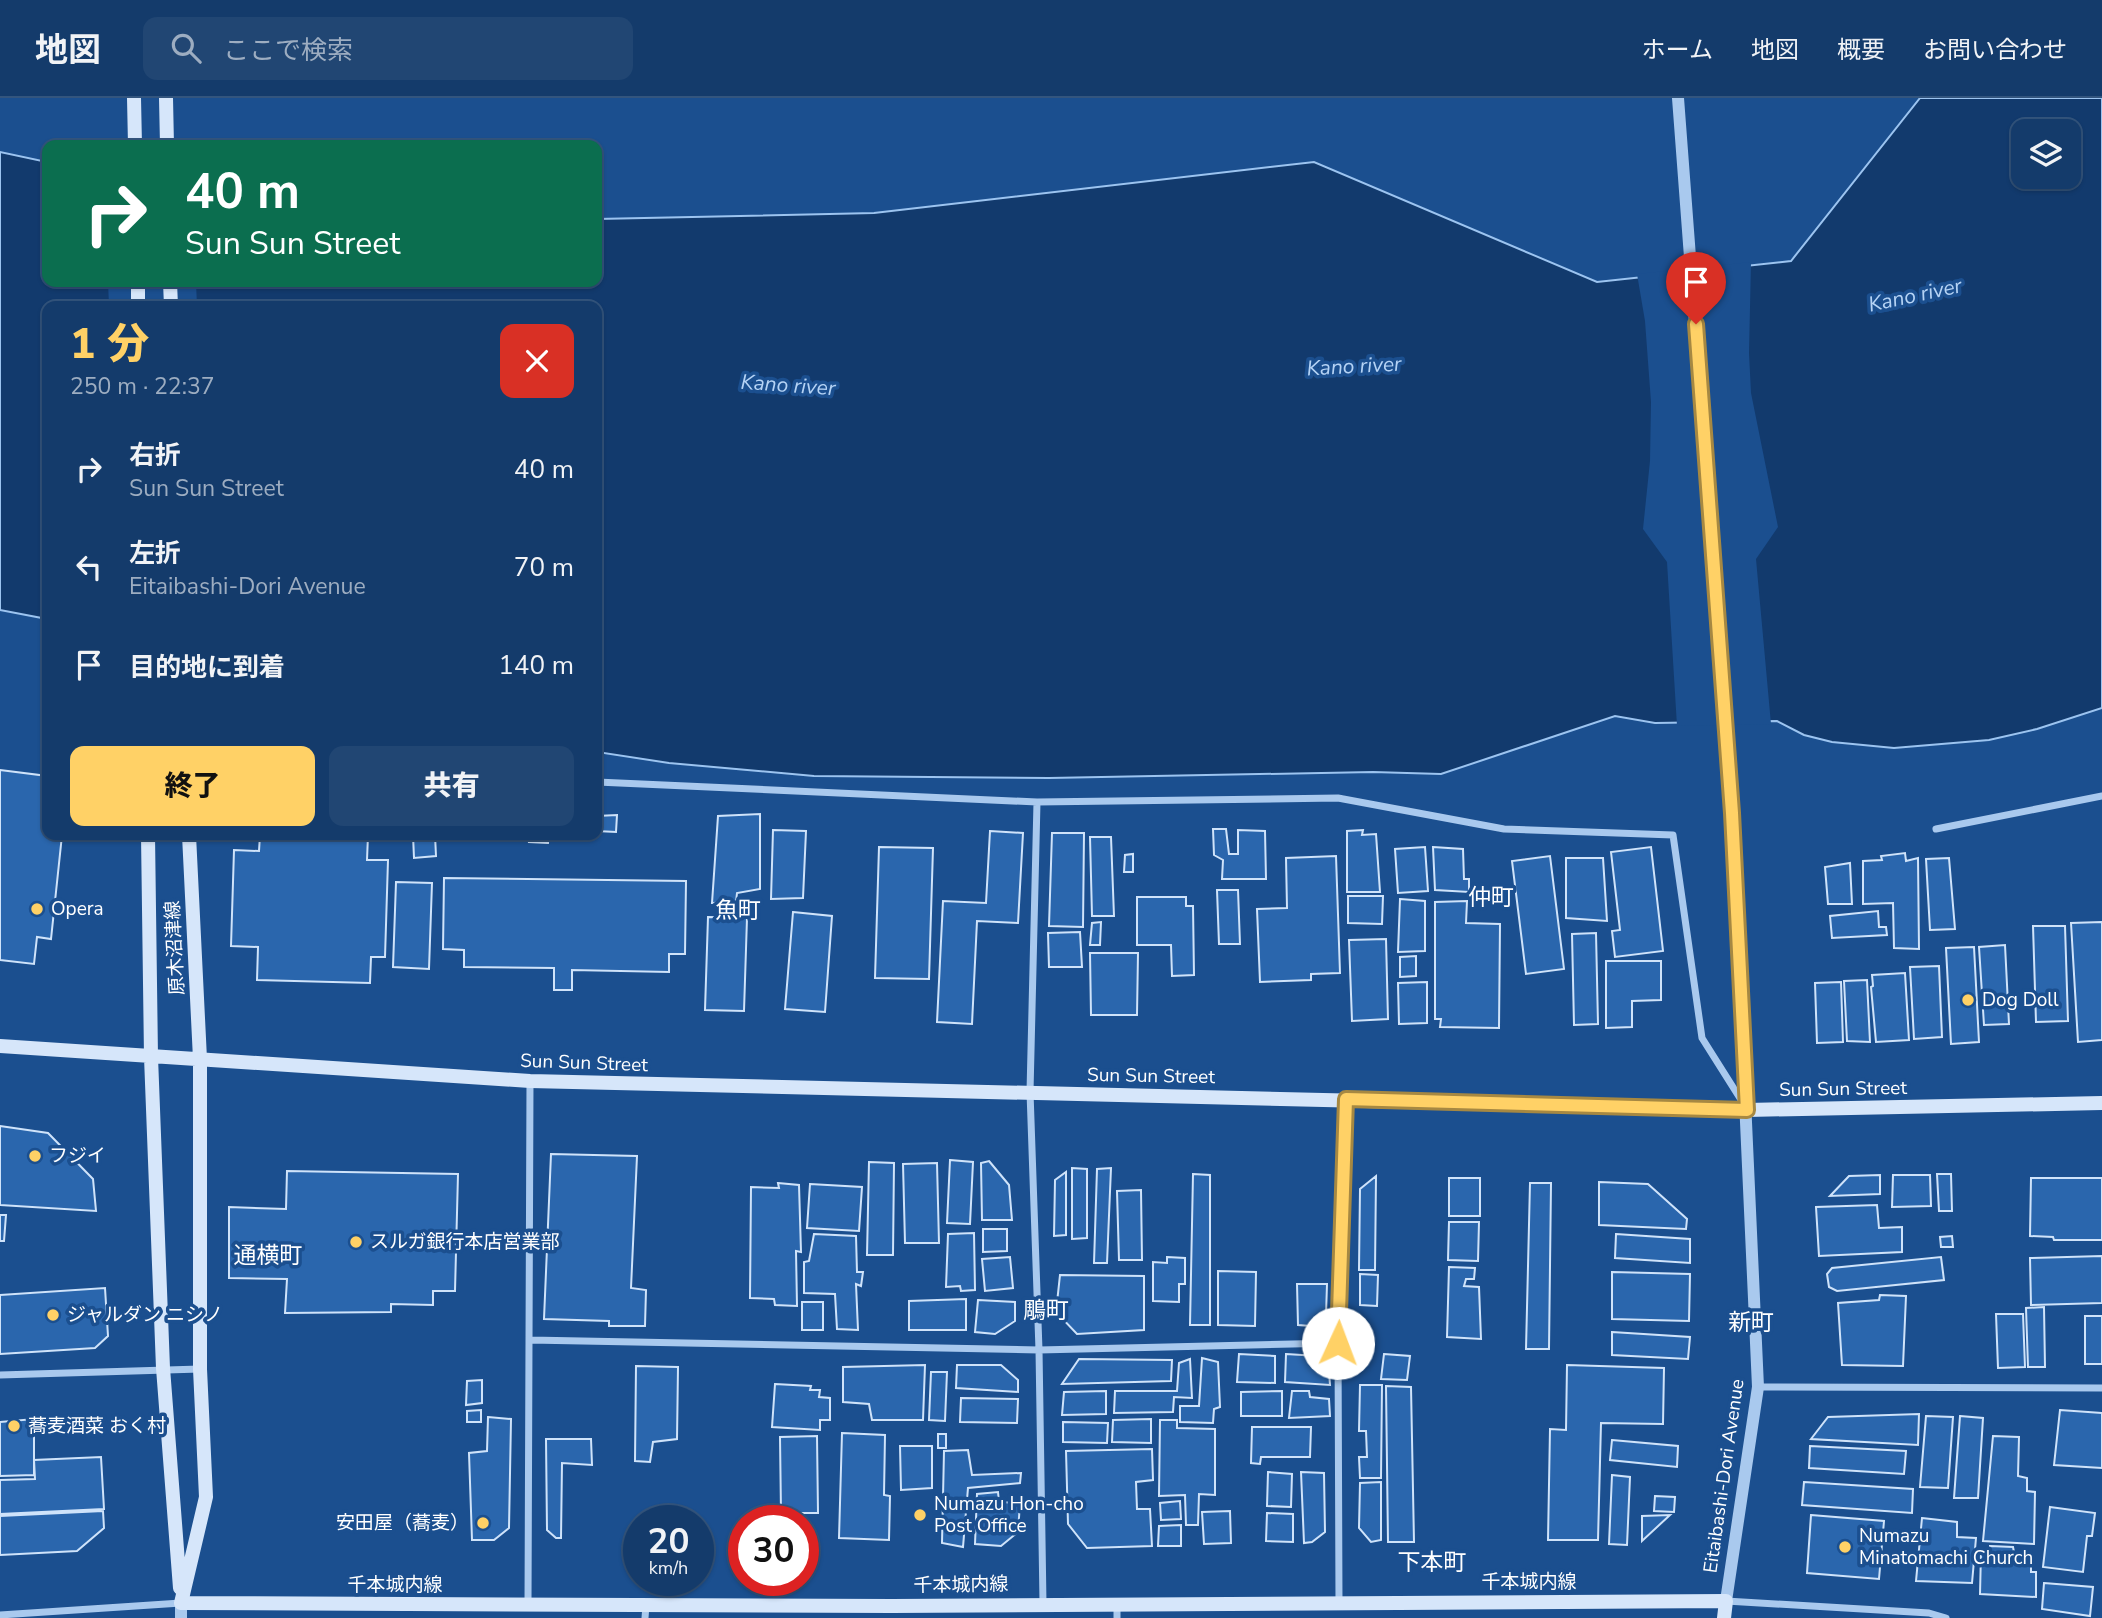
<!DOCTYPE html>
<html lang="ja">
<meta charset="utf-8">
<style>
body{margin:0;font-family:"Nunito Sans","Noto Sans JP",sans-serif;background:#214673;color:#f1f3f6;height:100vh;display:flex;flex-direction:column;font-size:26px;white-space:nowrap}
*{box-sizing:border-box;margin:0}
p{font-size:23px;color:#9dadc1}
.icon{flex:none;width:38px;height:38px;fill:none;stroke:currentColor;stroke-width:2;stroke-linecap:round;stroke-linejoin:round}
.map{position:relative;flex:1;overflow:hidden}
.panel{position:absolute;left:42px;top:203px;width:560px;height:539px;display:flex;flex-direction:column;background:#143b6b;border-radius:14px;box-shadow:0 2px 5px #0004,0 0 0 2px #33557e}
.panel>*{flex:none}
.banner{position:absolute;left:42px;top:42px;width:560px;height:147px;border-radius:14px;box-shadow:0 2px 5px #0004,0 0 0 2px #33557e;background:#0b6e4f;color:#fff;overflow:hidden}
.fabs{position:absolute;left:2011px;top:21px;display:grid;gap:14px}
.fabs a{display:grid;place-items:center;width:70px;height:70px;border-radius:14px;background:#143b6b;box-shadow:0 2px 5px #0004,0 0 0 2px #33557e;font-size:35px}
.speed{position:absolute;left:623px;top:1407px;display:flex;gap:14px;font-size:35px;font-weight:700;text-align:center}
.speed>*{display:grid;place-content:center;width:91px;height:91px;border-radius:50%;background:#143b6b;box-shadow:0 2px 5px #0004,0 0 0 2px #33557e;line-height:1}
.speed small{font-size:18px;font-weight:400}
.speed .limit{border:10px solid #d22;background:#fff;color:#111}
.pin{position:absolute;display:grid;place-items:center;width:60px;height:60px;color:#fff;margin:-72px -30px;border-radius:50% 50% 50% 0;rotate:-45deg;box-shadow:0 0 7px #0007}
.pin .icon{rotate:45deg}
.me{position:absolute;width:77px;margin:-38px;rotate:2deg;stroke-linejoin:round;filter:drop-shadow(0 0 5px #0008)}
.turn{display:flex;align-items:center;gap:24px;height:147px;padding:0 28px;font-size:32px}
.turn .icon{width:91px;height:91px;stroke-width:2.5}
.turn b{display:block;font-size:49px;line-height:60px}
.round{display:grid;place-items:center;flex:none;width:74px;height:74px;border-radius:14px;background:#214673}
.headline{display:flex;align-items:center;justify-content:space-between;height:119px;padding:0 28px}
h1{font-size:42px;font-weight:800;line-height:52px;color:#ffd166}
.primary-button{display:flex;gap:14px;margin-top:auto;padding:14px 28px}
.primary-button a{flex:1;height:80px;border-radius:14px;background:#ffd166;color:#111;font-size:28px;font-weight:800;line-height:80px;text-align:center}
.primary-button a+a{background:#214673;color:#f1f3f6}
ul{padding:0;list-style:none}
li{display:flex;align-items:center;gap:21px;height:98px;padding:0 28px}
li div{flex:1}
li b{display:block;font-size:26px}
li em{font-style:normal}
header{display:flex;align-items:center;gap:42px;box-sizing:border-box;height:98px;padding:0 35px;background:#143b6b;border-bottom:2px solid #33557e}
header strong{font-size:33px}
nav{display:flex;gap:38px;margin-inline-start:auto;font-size:24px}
.search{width:490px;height:63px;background:#214673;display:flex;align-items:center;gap:18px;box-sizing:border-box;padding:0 24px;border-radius:14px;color:#9dadc1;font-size:26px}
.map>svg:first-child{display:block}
.water{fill:#123a6d;stroke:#9cc4f0;stroke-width:2;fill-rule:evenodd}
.pier{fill:#1b4f8f}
.building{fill:#2a66ad;stroke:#cfe3fa;stroke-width:2}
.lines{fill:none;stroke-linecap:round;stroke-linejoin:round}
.minor{stroke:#a9c9ee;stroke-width:7}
.tertiary{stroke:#a9c9ee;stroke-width:12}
.secondary{stroke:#d6e6fa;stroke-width:14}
.route-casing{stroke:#a68842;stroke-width:18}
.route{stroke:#ffd166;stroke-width:12}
.poi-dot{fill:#ffd166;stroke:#1b4f8f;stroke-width:2.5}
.labels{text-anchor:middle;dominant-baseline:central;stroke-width:7;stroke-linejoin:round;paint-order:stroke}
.poi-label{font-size:19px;fill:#fff;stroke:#1b4f8f;text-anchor:start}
.street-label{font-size:19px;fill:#fff;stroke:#1b4f8f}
.water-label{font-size:21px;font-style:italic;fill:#b5d3f5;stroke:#1b4f8f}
.quarter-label{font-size:23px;fill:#fff;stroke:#1b4f8f}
</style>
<header>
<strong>地図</strong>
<div class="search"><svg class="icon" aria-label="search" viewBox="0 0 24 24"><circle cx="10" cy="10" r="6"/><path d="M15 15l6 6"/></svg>ここで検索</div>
<nav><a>ホーム</a><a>地図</a><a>概要</a><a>お問い合わせ</a></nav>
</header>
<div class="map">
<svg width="2102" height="1520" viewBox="0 0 2102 1520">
<rect width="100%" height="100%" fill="#1b4f8f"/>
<path class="water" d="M1920,0h182v610l-65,21 -48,11 -95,8 -62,-6 -28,-7 -27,-14 -122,2 -40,-7 -174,58 -68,-2 -324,6 -235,-2 -145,-13 -72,-11v-446h-550v313l-47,-9v-458l47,10v120h550v-63l277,-6 440,-51 283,120 194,-21zM2023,33h45v46h-45z"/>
<path class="pier" d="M1751,164l-2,91 2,40 27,134 -22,32 15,165 -94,2 -10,-164 -24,-33 7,-68 1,-59 -6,-81 -8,-47z
M108,184h88l1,24h-88z"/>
<path class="building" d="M0,672l47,6v59h15l-11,104 -14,-2 -3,27 -34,-4z
M760,716v75l-23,4 -1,9 -24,1 6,-87z
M617,717l-1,17 -19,-1v-15z
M1213,731h13l3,25h9v-24l27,1 1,48h-44l1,-19 -9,-5z
M773,732l33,1 -3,67 -32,1z
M1363,732l-1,5 14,-1 4,58h-33v-61z
M990,733l33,2 -5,90 -41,-2 -5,103 -35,-2 6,-121 43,2z
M1052,735h32l-1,94 -34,-1z
M260,737h108l-1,25h21l-3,97h-14l-1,26 -113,-3 1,-33 -27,-1 3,-96 25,1z
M413,737h22l1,21 -22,2z
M530,737h19l-1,8 -19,-1z
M1090,739h21l3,79h-22z
M879,749l54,1 -4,131 -54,-1z
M1425,749l3,44 -30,2 -3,-44z
M1433,749l30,2 1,30h5v13l-34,-2z
M1651,749l12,104 -48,6 -3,-26 8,-1 -9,-78z
M1905,755l1,8 12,-3 1,91 -25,-1 -1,-45 -30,1v-43l19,-1 -1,-4z
M1133,756v18h-9l1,-17z
M1336,758l4,117 -29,1v6l-51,2 -3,-73 30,-1 -1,-50z
M1550,758l14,113 -38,5 -14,-113z
M1566,760h37l4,63 -41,-3z
M1949,760l6,71 -25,1 -4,-71z
M1850,765l2,41h-24l-3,-37z
M444,780l242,3 -1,73h-16v18l-97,-2v20h-18v-22l-90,-1v-17l-21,-1z
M396,784l36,1 -3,86 -36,-2z
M1217,792h21l2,54h-21z
M1348,798h35l-1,28 -34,-1z
M1137,799h49v9h7l1,69 -22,1 -1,-31h-34z
M1400,801l25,2v50l-27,1z
M1467,803l-1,22 34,1 -1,104 -59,-1 1,-8h-6v-117z
M1878,813l1,16h7l1,8 -55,3 -2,-22z
M793,814l39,4 -7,96 -40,-3z
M708,819l39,1 -3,93 -39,-1z
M1101,824l-1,23h-10l2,-22z
M2102,824v118l-24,2 -7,-119z
M2033,828h32l3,95 -32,1z
M1080,834l2,35h-33l-1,-34z
M1596,835l2,91 -24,1 -2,-91z
M1386,841l2,80 -36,2 -3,-81z
M2005,847l4,79 -25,1 -5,-78z
M1974,849l5,95 -28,2 -5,-96z
M1090,855h48l-1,62h-46z
M1416,858v20l-16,1v-20z
M1606,863h55v39l-29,1v26l-26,1z
M1939,868l3,71 -28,2 -4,-72z
M1905,875l4,67 -33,2 -5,-55 2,-1 -1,-11z
M1867,882l3,62 -23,-1 -3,-60z
M1427,884v41l-28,1 -1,-41z
M1841,884l2,60 -26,1 -2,-60z
M0,1028l48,7 45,46 3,32 -96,-6z
M551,1056l86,2 -6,132 15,2 -1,36h-36v-5l-65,-2z
M950,1062l23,2 -3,62 -23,-1z
M989,1063l20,24 3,35h-30l-1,-57z
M869,1064l25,1 -1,92h-26z
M937,1065l2,80h-34l-2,-79z
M1072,1070l15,1v69l-15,1z
M1111,1070l-4,95h-13l3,-94z
M287,1073l171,3 -3,117h-22v14l-42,-1v8l-106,1 2,-34 -58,-1v-71l57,2z
M1066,1074v63l-12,1 1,-56z
M1193,1076l17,1v150h-20z
M1937,1076h14l1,37h-13z
M1880,1077v19l-50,2 19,-20z
M1893,1077h37l1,31 -39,1z
M1376,1078l-1,94h-16l1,-81z
M1449,1080h31v38h-31z
M2031,1080h71v62h-48l-1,-3 -23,-1z
M1599,1084l49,2 39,35 -1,10 -87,-4z
M778,1085l21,2 2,67 -5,-1 1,55 -22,-1 -1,-6 -24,-1 1,-111 28,1z
M1530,1085h21l-2,166h-23z
M810,1086l52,3 -3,44 -52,-3z
M1141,1092l1,70h-23l-2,-69z
M1877,1107l2,23 23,-1v25l-83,4 -3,-49z
M0,1117h6l-2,26h-4z
M1449,1124h30l-1,39 -30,-1z
M983,1131h24v22l-24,1z
M974,1135l1,57 -14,1 -1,-5 -14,1 2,-53z
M814,1136l42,2 1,36h6l-2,14 -5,-2 2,46 -21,-1 -2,-35 -31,-1v-31l5,-1z
M1616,1136l74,5v24l-75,-5z
M1952,1138l1,11h-12l-1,-10z
M2102,1158v47l-71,2 -1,-47z
M1010,1159l3,31 -28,3 -3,-32z
M1167,1159l18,1v26h-6v18l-26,-1v-39l14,1z
M1941,1159l3,23 -107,11 -8,-4 -2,-13 5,-6z
M1449,1169l26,1 -1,11h-8l-2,7 15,1 2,52 -34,-2z
M1218,1173l38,1 -1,54 -37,-1z
M1612,1174l78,2 -1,47 -77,-2z
M1360,1176l18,1 -1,31 -17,-1z
M1060,1177l84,1v54l-67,4 -21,-22z
M1297,1186h30l-1,31 -15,11 -13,-1z
M105,1190l3,48 -13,12 -95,6v-59z
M1880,1197l26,1 -3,70 -61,-1 -4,-62 41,-3z
M966,1201v31h-57v-29z
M978,1202l37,2v19l-20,13 -20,-2z
M802,1204h21v28h-21z
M2044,1209l1,60h-17l-2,-59z
M1996,1216h27l2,53 -27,1z
M2085,1218h17v48h-17z
M1612,1234l78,5 -2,22 -76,-4z
M1239,1256l36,2v27l-38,-1z
M1286,1256l32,2 11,16 1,13 -45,-3z
M1384,1256l26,2 -3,24 -26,-1z
M1202,1260l16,4 2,45 -6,2 -1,14 -33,-1v-16h19z
M1079,1261l93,1 -1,21 -109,3z
M1190,1261l2,39 -18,-1 -1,15 -59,1 1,-22h62l2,-28z
M925,1267l-2,55h-51l-3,-16 -26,-2v-35z
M957,1267h44l17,15v12l-62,-4z
M1567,1267l97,3 -1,56 -62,-1 -3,117h-50l2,-111 16,1z
M636,1268l42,1 -1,72 -24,3 -3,20 -15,-1z
M931,1274h16l-2,49 -16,-1z
M482,1282v23l-16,2 1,-24z
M775,1286l36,2 -1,4h10l-1,7 11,1v22h-10v10l-48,-3z
M1360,1287h22l-1,93h-21l-1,-21h8l-1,-26h-7z
M1386,1288l25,1 3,155h-26z
M1106,1293v23l-44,1 2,-23z
M1282,1293v25h-41v-24z
M1292,1293h17l1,6 19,2 1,17 -41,2z
M961,1300l57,1 -1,24 -57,-1z
M481,1312v12h-14v-11z
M2060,1312l42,3v55l-48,-3z
M1919,1316l-1,31 -107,-6 17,-22z
M1926,1318l27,1 -5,71 -28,-1z
M1960,1318l23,2 -5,80h-24z
M488,1319l23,2 -2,109 -15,12h-22l-3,-87 18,-2z
M34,1321v56l-34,1v-54z
M1151,1321v24l-39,-1 1,-22z
M1160,1322h17v8l38,1v66l-16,-1 -1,31h-12l-1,-30 -26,1z
M1063,1324l45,1 -1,20 -44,-1z
M1252,1329h59l-1,30h-49l-1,7 -9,-1z
M842,1335l43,2 -1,60 6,1 -1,44 -50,-2z
M938,1336h8v14h-8z
M817,1338l1,77h-37l-1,-76z
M1993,1338l26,1 -1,39 9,2v13l8,1 -1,52 -51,-3z
M546,1341h45l1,26 -30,-2 -1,75h-5l-9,-8z
M1612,1342l66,6 -1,21 -67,-7z
M900,1348h32v42l-31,2z
M1810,1348l96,5 -2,23 -95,-6z
M1152,1351l1,31 -17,2 1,27h13l2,37 -65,2 -19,-24 -2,-73z
M968,1352l4,25 49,-2 -1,10 -52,5 -5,59 -21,-4 2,-92z
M101,1359l3,52 -104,5v-34l35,-1 -1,-19z
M1268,1374l24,2 -1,33 -24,-1z
M1301,1374l23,1 1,59 -13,10 -8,1z
M1612,1377l18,2 -3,68 -18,-1z
M1381,1384v58l-10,2 -12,-14 1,-45z
M1804,1384l109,7 -1,24 -110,-8z
M998,1394l1,10 21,1 -2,29 -17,14 -26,-2 2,-50z
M1655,1398l20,1 -1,15 -20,-1z
M1180,1403l1,18 -20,1 -1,-17z
M2050,1409l45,6 -3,23h-5l-4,36 -40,-5z
M103,1413l1,17 -27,23 -77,4v-39z
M1230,1413l1,32 -27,1 -2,-32z
M1267,1415l26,1v28l-27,-1z
M1670,1417l-28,26v-25z
M1811,1417l73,6 -5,58 -72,-6z
M1922,1420l35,4v15l19,1 -4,45 -56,-2z
M1181,1427v21h-23l1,-20z
M1990,1448l23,1 1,5 17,2v18h5v25l-56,-3 1,-42 9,1z
M2044,1485l49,4 -3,29 -48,-7z"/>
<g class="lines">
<path class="minor" d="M597,684l440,20 301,-4 166,31 169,6 29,203 41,65
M1037,704l-7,290 9,258 4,253
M1936,731l166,-33
M530,1242l509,10 299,-7
M0,1277l200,-6
M1758,1289l344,1
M1726,1503l203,12 17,5
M1339,1504l-1,-259 8,-244
M528,1506l2,-523
M1117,1506v14
M0,1517l181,-12
M645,1520l1,-13"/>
<path class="tertiary" d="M1678,0l54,715 26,574 -32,214
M181,1505v15"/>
<path class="secondary" d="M134,0l1,47
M166,0l1,47
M138,184v24
M170,184l1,24
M148,737l3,222 12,311 17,220
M0,948l530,35 1217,29 355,-7
M181,1505l711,3 834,-5 -2,17
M181,1505l25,-106 -6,-128v-310l-11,-224"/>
</g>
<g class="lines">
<defs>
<path id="route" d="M1338,1245l8,-244 401,11 -15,-297 -36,-489"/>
</defs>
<use href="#route" class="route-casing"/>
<use href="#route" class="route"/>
</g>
<g class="poi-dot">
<circle cx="37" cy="811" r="7"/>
<circle cx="1968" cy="902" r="7"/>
<circle cx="35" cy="1058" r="7"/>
<circle cx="356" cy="1144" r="7"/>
<circle cx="53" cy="1217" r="7"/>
<circle cx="14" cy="1328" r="7"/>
<circle cx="920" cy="1417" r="7"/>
<circle cx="483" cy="1425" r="7"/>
<circle cx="1845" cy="1449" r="7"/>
</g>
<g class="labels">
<g class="poi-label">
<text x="51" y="811">Opera</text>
<text x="1982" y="902">Dog Doll</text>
<text x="49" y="1058">フジイ</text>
<text x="370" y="1144">スルガ銀行本店営業部</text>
<text x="67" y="1217">ジャルダン ニシノ</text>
<text x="28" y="1328">蕎麦酒菜 おく村</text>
<text x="934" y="1406">Numazu Hon-cho<tspan x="934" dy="22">Post Office</tspan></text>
<text x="469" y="1425" text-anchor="end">安田屋（蕎麦）</text>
<text x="1859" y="1438">Numazu<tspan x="1859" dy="22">Minatomachi Church</tspan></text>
</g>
<g class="street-label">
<text transform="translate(175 850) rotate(-93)">原木沼津線</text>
<text transform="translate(584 965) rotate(2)">Sun Sun Street</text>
<text transform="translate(1151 978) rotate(1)">Sun Sun Street</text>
<text transform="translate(1843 991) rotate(-1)">Sun Sun Street</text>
<text transform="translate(1724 1378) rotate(-82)">Eitaibashi-Dori Avenue</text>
<text x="1529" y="1484">千本城内線</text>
<text x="395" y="1487">千本城内線</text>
<text transform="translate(961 1487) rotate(-1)">千本城内線</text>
</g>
<g class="water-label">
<text transform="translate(1915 197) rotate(-12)">Kano river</text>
<text transform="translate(1354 268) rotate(-3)">Kano river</text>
<text transform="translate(788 287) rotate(4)">Kano river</text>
</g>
<g class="quarter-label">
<text x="1491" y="799">仲町</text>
<text x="738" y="812">魚町</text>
<text x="268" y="1157">通横町</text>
<text x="1046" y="1212">鵰町</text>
<text x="1751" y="1224">新町</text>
<text x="1432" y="1464">下本町</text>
</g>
</g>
</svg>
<div class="fabs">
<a><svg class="icon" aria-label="layers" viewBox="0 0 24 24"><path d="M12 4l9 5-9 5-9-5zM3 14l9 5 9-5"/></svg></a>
</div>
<div class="speed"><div>20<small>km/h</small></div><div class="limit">30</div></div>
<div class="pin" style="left:1696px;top:226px;background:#d93025"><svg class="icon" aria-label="arrive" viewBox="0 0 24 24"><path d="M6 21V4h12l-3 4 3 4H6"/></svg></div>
<svg class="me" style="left:1338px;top:1245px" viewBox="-20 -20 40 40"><circle r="19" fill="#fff"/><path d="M0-13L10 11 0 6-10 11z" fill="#ffd166"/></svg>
<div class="banner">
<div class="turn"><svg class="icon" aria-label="right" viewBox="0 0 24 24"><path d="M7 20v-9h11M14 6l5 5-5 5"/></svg><div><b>40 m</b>Sun Sun Street</div></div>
</div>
<section class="panel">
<div class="headline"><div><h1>1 分</h1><p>250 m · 22:37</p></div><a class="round" style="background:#d93025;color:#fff"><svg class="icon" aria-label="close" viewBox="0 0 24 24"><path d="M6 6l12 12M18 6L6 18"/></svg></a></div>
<ul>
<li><svg class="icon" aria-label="right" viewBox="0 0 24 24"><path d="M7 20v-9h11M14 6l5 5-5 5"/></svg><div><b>右折</b><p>Sun Sun Street</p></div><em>40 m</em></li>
<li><svg class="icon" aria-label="left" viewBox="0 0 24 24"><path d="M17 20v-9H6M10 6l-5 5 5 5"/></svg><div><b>左折</b><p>Eitaibashi-Dori Avenue</p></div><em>70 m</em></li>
<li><svg class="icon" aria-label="arrive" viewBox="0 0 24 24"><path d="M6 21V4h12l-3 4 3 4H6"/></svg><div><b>目的地に到着</b></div><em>140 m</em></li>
</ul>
<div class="primary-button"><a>終了</a><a>共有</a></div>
</section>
</div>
